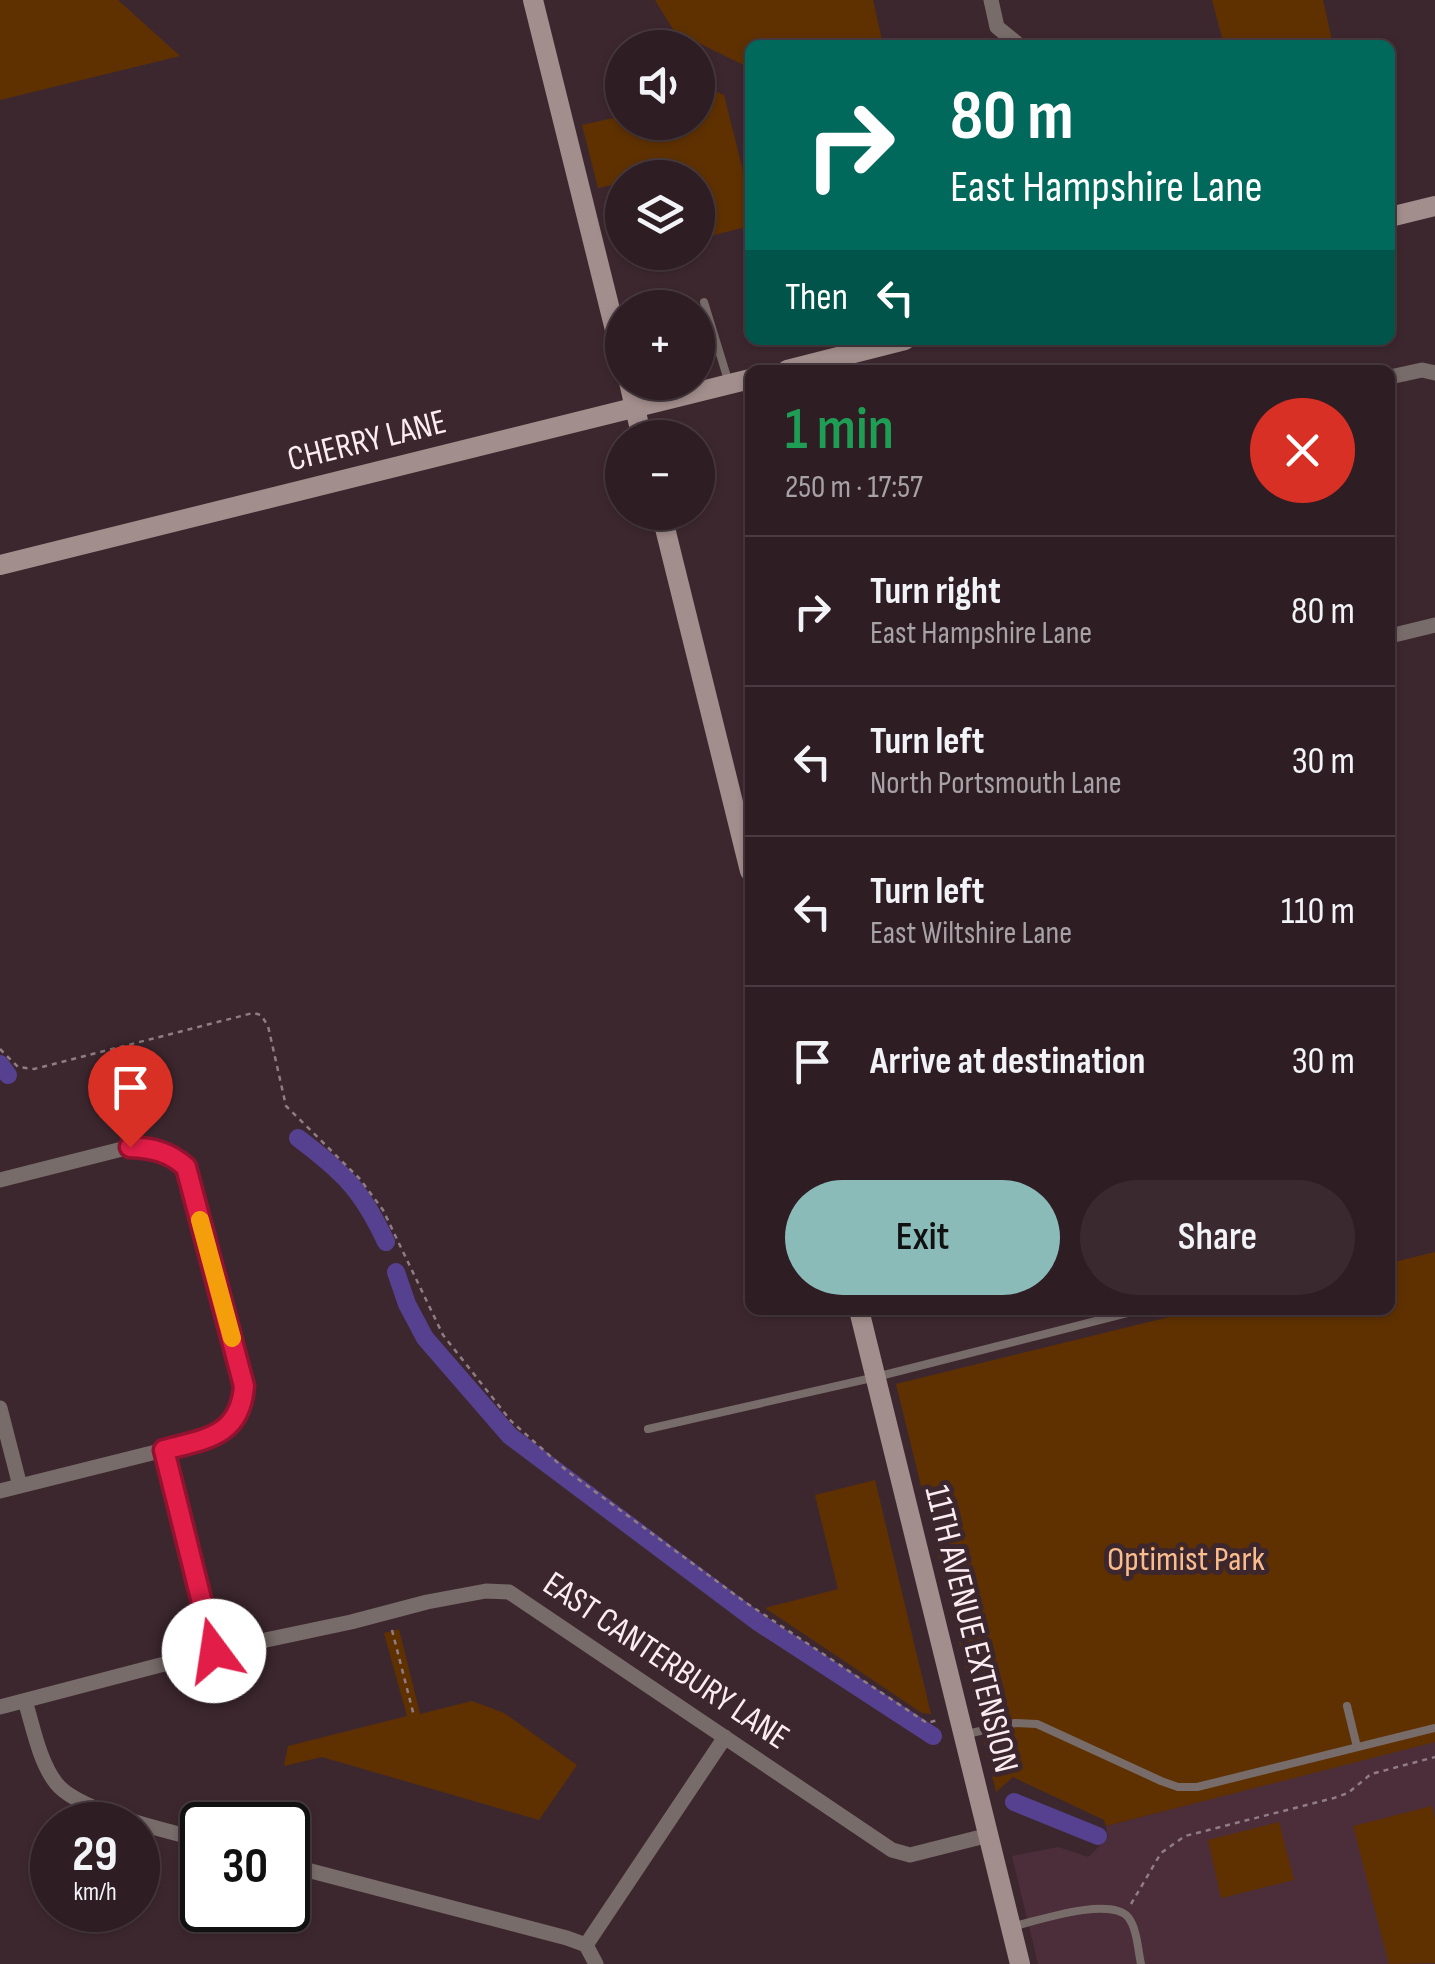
<!DOCTYPE html>
<meta charset="utf-8">
<style>
body{margin:0;font-family:"Sofia Sans Condensed",sans-serif;background:#3a2a30;color:#f1f3f6;height:100vh;display:flex;flex-direction:column;font-size:38px;white-space:nowrap}
*{box-sizing:border-box;margin:0}
p{font-size:32px;color:#a7a2a6}
.icon{flex:none;width:55px;height:55px;fill:none;stroke:currentColor;stroke-width:2;stroke-linecap:round;stroke-linejoin:round}
.map{position:relative;flex:1;overflow:hidden}
.details{position:absolute;left:745px;top:365px;width:650px;height:950px;display:flex;flex-direction:column;background:#2e1d23;border-radius:15px;box-shadow:0 2px 8px #0004,0 0 0 2px #493b41}
.details>*{flex:none}
.banner{position:absolute;left:745px;top:40px;width:650px;height:305px;border-radius:15px;box-shadow:0 2px 8px #0004,0 0 0 2px #493b41;background:#00695c;color:#fff;overflow:hidden}
.controls{position:absolute;left:605px;top:30px;display:grid;gap:20px}
.controls a{display:grid;place-items:center;width:110px;height:110px;border-radius:50%;background:#2e1d23;box-shadow:0 2px 8px #0004,0 0 0 2px #493b41;font-size:50px}
.speed{position:absolute;left:30px;top:1802px;display:flex;gap:20px;font-size:50px;font-weight:700;text-align:center}
.speed>*{display:grid;place-content:center;width:130px;height:130px;border-radius:50%;background:#2e1d23;box-shadow:0 2px 8px #0004,0 0 0 2px #493b41;line-height:1}
.speed small{font-size:25px;font-weight:400}
.speed .limit{border:5px solid #111;border-radius:15px;background:#fff;color:#111}
.pin{position:absolute;display:grid;place-items:center;width:85px;height:85px;color:#fff;margin:-102px -42px;border-radius:50% 50% 50% 0;rotate:-45deg;box-shadow:0 0 10px #0007}
.pin .icon{rotate:45deg}
.me{position:absolute;width:110px;margin:-55px;rotate:346deg;stroke-linejoin:round;filter:drop-shadow(0 0 8px #0008)}
.turn{display:flex;align-items:center;gap:35px;height:210px;padding:0 40px;font-size:45px}
.turn .icon{width:130px;height:130px;stroke-width:2.5}
.turn b{display:block;font-size:70px;line-height:85px}
.then{display:flex;align-items:center;height:95px;padding:0 40px;background:#0003;gap:20px;font-size:38px}
.round{display:grid;place-items:center;flex:none;width:105px;height:105px;border-radius:52px;background:#3a2a30}
.summary{display:flex;align-items:center;justify-content:space-between;height:170px;padding:0 40px}
h1{font-size:60px;font-weight:600;line-height:75px;color:#1e9e55}
.cta{display:flex;gap:20px;margin-top:auto;padding:20px 40px}
.cta a{flex:1;height:115px;border-radius:60px;background:#8bbbb9;color:#111;font-size:40px;font-weight:600;line-height:115px;text-align:center}
.cta a+a{background:#3a2a30;color:#f1f3f6}
ul{padding:0;list-style:none}
li{display:flex;align-items:center;gap:30px;height:150px;padding:0 40px;border-top:2px solid #493b41}
li div{flex:1}
li b{display:block;font-size:38px}
li em{font-style:normal}
.map>svg:first-child{display:block}
.built{fill:#4b2e39}
.green{fill:#5f3100}
.lines{fill:none;stroke-linecap:round;stroke-linejoin:round}
.canal{stroke:#554190;stroke-width:18}
.path{stroke:#907d84;stroke-width:2.5;stroke-dasharray:5 5;stroke-linecap:butt}
.lane{stroke:#786c6a;stroke-width:8}
.street{stroke:#786c6a;stroke-width:15}
.secondary{stroke:#a28e8c;stroke-width:20}
.route-casing{stroke:#92132f;stroke-width:25}
.route{stroke:#e11d48;stroke-width:18}
.slow{stroke:#f59e0b;stroke-width:18}
.labels{text-anchor:middle;dominant-baseline:central;stroke-width:10;stroke-linejoin:round;paint-order:stroke}
.street-label{font-size:35px;fill:#fbecf1;stroke:#3d272f}
.park-label{font-size:35px;fill:#f9bc8d;stroke:#3d272f}
</style>
<div class="map">
<svg width="1435" height="1964" viewBox="0 0 1435 1964">
<rect width="100%" height="100%" fill="#3d272f"/>
<path class="built" d="M1435,1741v223h-397l-26,-108 46,-9 30,10 20,-19 -2,-12z"/>
<path class="green" d="M0,0h118l62,56 -180,44z
M655,0h218l10,45h-133v23l-76,-37z
M1212,0h111l10,45h-109z
M698,84l26,11 26,104v27l-52,13v-61h-76v5l-24,5 -16,-63 40,-9v6h76z
M1435,1252v490l-329,84 -2,-6 -91,-43 -17,15 -100,-408 302,-74h192v-47z
M875,1480l56,234 -9,-1 -157,-105 73,-19 -23,-94z
M399,1629l21,85 52,-13 32,12 73,52 -38,55 -217,-63 -38,9 4,-20 119,-30 -23,-83z
M1432,1806l3,13v144l-46,1 -36,-138z
M1279,1822l15,58 -73,18 -13,-58z"/>
<g class="lines">
<path class="canal" d="M0,1064l8,11
M298,1138c45,34 64,52 88,104
M396,1272l11,32 18,34 85,98 248,186 175,114
M1014,1802l84,34"/>
<path class="path" d="M0,1049l18,18 16,2 219,-56 8,2 7,11 18,80 74,73 23,31 60,125 68,86 56,50 178,131 182,121 11,-3
M392,1630l22,86
M1131,1904l30,-51 24,-17 149,-38 14,-5 23,-19 64,-17"/>
<path class="lane" d="M704,302l24,78
M648,1429l228,-52 263,-67
M1347,1706l10,41
M967,1734l48,-11 22,1 124,57 17,6h19l238,-59
M1011,1927c25,-6 99,-31 117,-10 9,11 10,33 13,47"/>
<path class="street" d="M991,0l6,27 22,18
M1390,377l32,-7 13,3
M1390,636l45,-11
M0,1180l130,-33c23,1 39,5 56,20l58,219c-2,25 -12,38 -32,52l-212,53
M0,1408l20,78
M164,1450l50,201
M25,1701c8,25 14,60 31,82 21,28 112,48 146,57
M0,1707l214,-56 137,-29 76,-20 59,-11 23,1 383,258 18,5 79,-20
M288,1865l279,73 19,7 10,19
M586,1945l139,-208"/>
<path class="secondary" d="M533,0l89,358
M1390,217l45,-11
M787,370l118,-30
M629,382l13,56
M661,512l89,359
M0,565l750,-186
M859,1310l161,654"/>
</g>
<g class="lines">
<defs>
<path id="route" d="M130,1147c23,1 39,5 56,20l58,219c-4,51 -39,53 -80,64l50,201"/>
</defs>
<use href="#route" class="route-casing"/>
<use href="#route" class="route"/>
<path class="slow" d="M200,1220l32,118"/>
</g>
<g class="labels">
<g class="street-label">
<text transform="translate(367 441) rotate(-14)">CHERRY LANE</text>
<text transform="translate(971 1629) rotate(76)">11TH AVENUE EXTENSION</text>
<text transform="translate(666 1661) rotate(34)">EAST CANTERBURY LANE</text>
</g>
<g class="park-label">
<text x="1186" y="1559">Optimist Park</text>
</g>
</g>
</svg>
<div class="controls">
<a><svg class="icon" aria-label="sound" viewBox="0 0 24 24"><path d="M4 9h4l5-4v14l-5-4H4zM17 9q2 3 0 6"/></svg></a>
<a><svg class="icon" aria-label="layers" viewBox="0 0 24 24"><path d="M12 4l9 5-9 5-9-5zM3 14l9 5 9-5"/></svg></a>
<a>+</a>
<a>−</a>
</div>
<div class="speed"><div>29<small>km/h</small></div><div class="limit">30</div></div>
<div class="pin" style="left:130px;top:1147px;background:#d93025"><svg class="icon" aria-label="arrive" viewBox="0 0 24 24"><path d="M6 21V4h12l-3 4 3 4H6"/></svg></div>
<svg class="me" style="left:214px;top:1651px" viewBox="-20 -20 40 40"><circle r="19" fill="#fff"/><path d="M0-13L10 11 0 6-10 11z" fill="#e11d48"/></svg>
<div class="banner">
<div class="turn"><svg class="icon" aria-label="right" viewBox="0 0 24 24"><path d="M7 20v-9h11M14 6l5 5-5 5"/></svg><div><b>80 m</b>East Hampshire Lane</div></div>
<div class="then">Then<svg class="icon" aria-label="left" viewBox="0 0 24 24"><path d="M17 20v-9H6M10 6l-5 5 5 5"/></svg></div>
</div>
<section class="details">
<div class="summary"><div><h1>1 min</h1><p>250 m · 17:57</p></div><a class="round" style="background:#d93025;color:#fff"><svg class="icon" aria-label="close" viewBox="0 0 24 24"><path d="M6 6l12 12M18 6L6 18"/></svg></a></div>
<ul>
<li><svg class="icon" aria-label="right" viewBox="0 0 24 24"><path d="M7 20v-9h11M14 6l5 5-5 5"/></svg><div><b>Turn right</b><p>East Hampshire Lane</p></div><em>80 m</em></li>
<li><svg class="icon" aria-label="left" viewBox="0 0 24 24"><path d="M17 20v-9H6M10 6l-5 5 5 5"/></svg><div><b>Turn left</b><p>North Portsmouth Lane</p></div><em>30 m</em></li>
<li><svg class="icon" aria-label="left" viewBox="0 0 24 24"><path d="M17 20v-9H6M10 6l-5 5 5 5"/></svg><div><b>Turn left</b><p>East Wiltshire Lane</p></div><em>110 m</em></li>
<li><svg class="icon" aria-label="arrive" viewBox="0 0 24 24"><path d="M6 21V4h12l-3 4 3 4H6"/></svg><div><b>Arrive at destination</b></div><em>30 m</em></li>
</ul>
<div class="cta"><a>Exit</a><a>Share</a></div>
</section>
</div>
